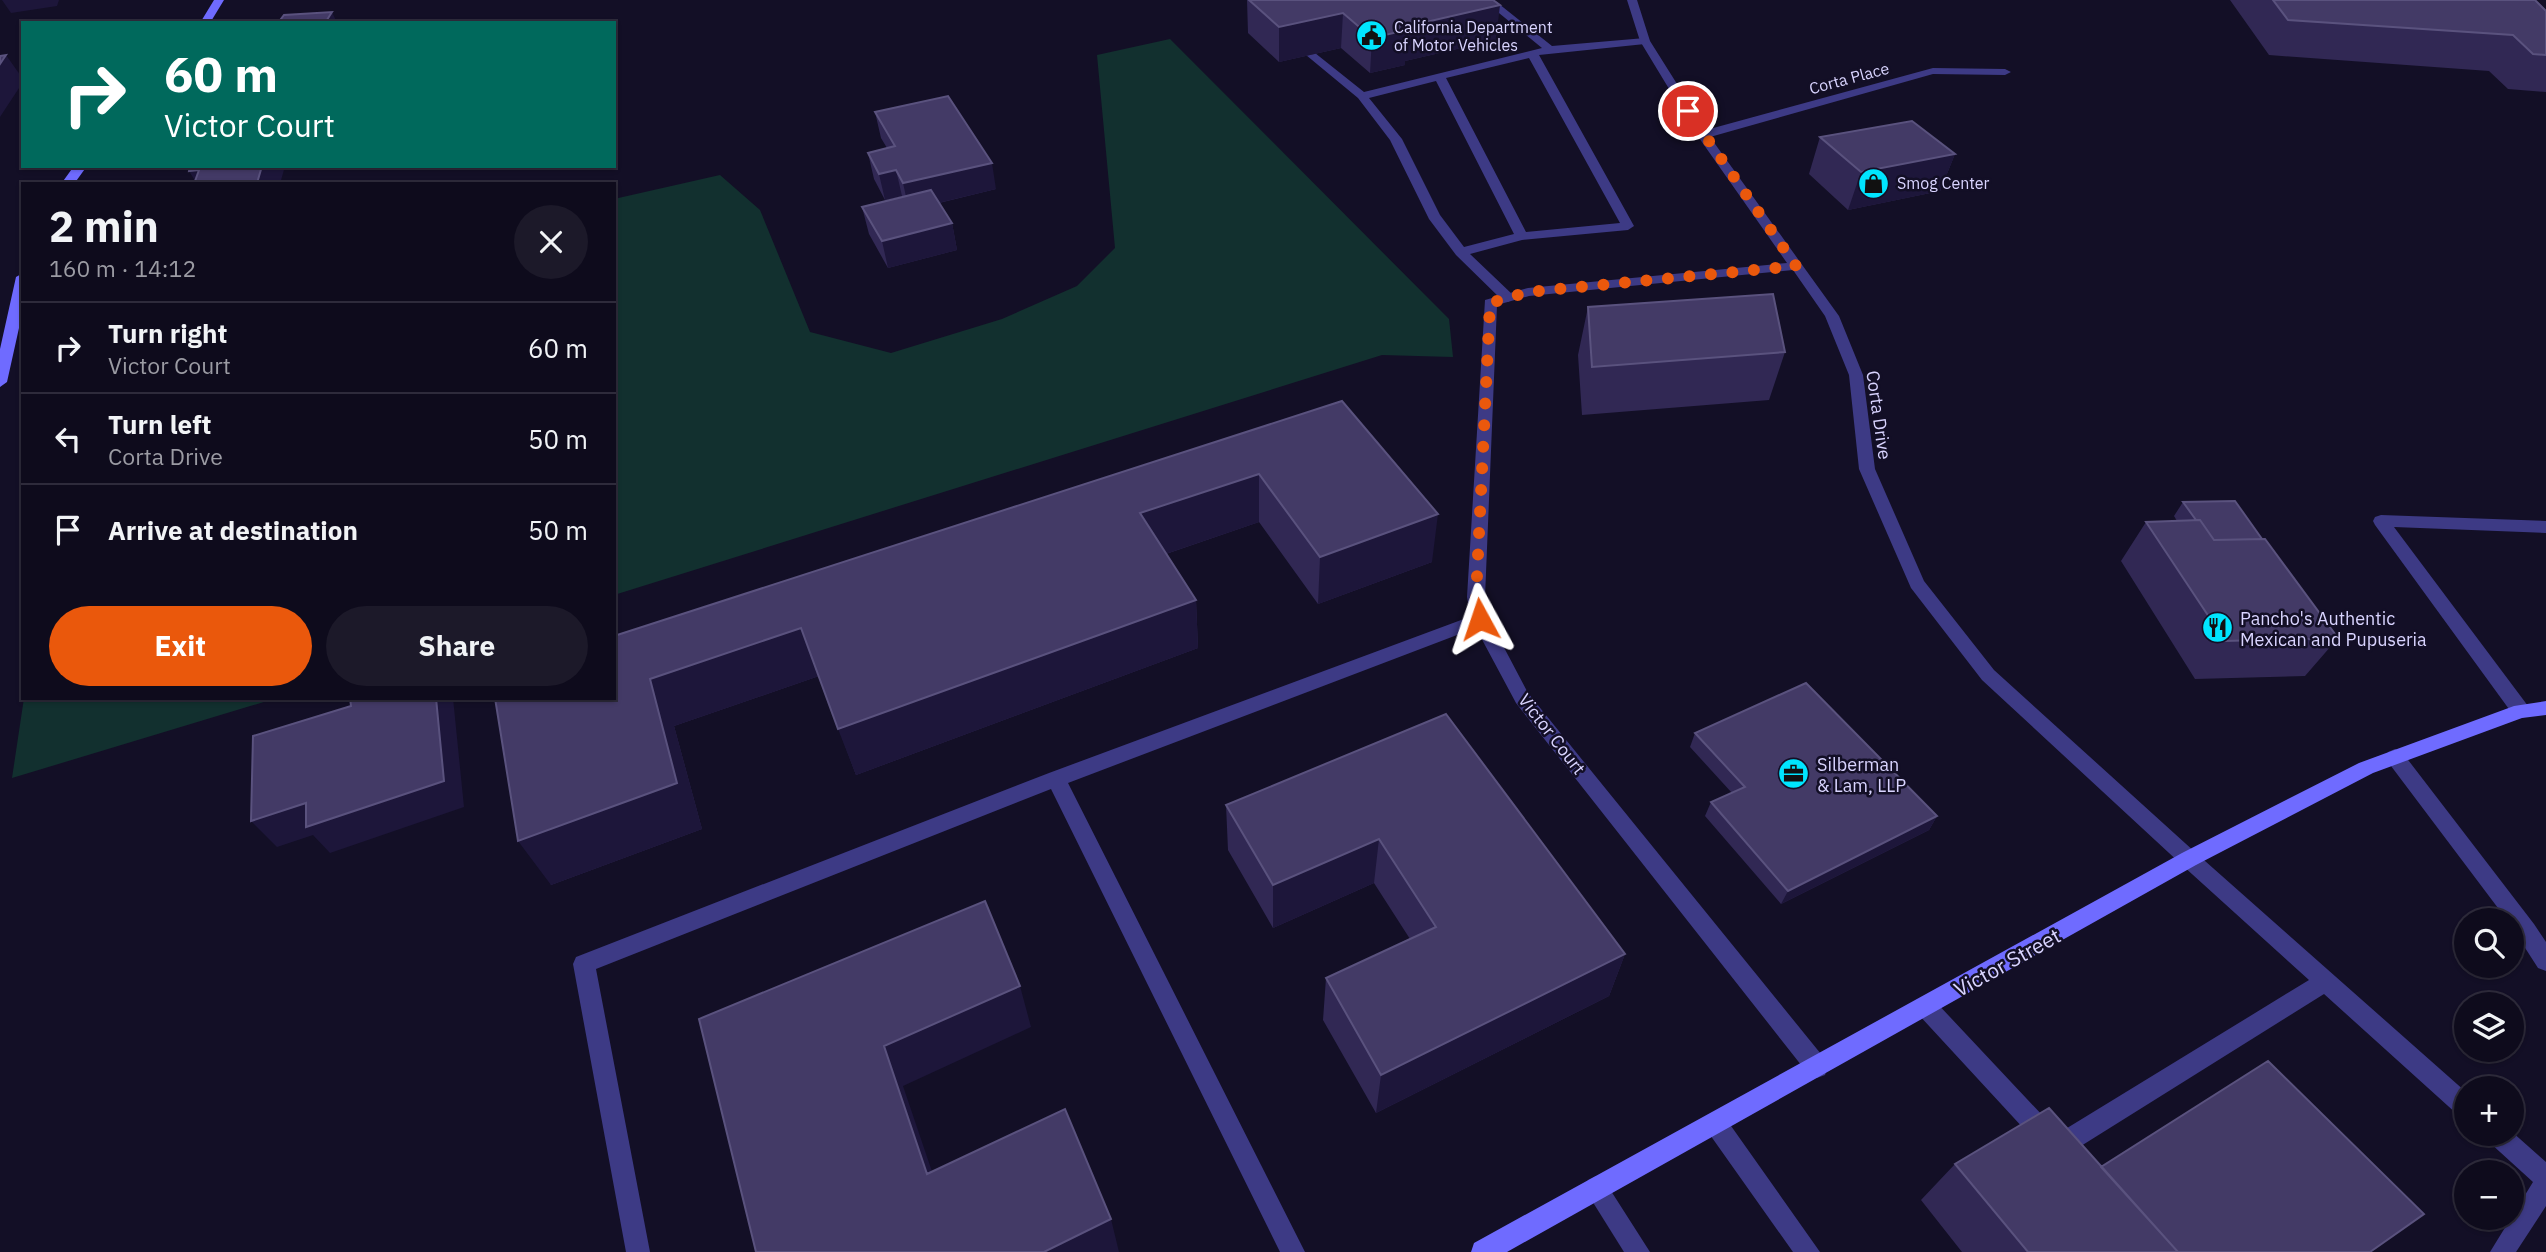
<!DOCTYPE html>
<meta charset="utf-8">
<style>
body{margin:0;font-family:"IBM Plex Sans",sans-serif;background:#1c1929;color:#f1f3f6;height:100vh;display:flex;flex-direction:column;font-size:26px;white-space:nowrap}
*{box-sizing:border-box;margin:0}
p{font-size:23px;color:#9b9ba3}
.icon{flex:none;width:38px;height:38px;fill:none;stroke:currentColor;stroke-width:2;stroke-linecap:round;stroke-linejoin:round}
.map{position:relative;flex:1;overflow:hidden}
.sheet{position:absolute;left:21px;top:182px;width:595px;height:518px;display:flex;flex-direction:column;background:#0e0b1c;border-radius:0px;box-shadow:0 2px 5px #0004,0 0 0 2px #2e2b3b}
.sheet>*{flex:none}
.guide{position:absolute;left:21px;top:21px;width:595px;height:147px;border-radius:0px;box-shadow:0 2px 5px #0004,0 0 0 2px #2e2b3b;background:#00695c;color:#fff;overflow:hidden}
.controls{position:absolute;left:2454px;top:908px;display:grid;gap:14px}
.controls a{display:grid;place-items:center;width:70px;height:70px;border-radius:50%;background:#0e0b1c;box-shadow:0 2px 5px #0004,0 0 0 2px #2e2b3b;font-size:35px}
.pin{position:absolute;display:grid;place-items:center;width:60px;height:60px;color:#fff;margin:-30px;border:4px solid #fff;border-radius:50%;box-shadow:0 2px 7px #0007}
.me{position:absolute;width:77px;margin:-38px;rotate:355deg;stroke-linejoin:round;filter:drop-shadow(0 0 5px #0008)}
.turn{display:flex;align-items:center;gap:24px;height:147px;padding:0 28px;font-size:32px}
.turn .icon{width:91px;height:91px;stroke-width:2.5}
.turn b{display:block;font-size:49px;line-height:60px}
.round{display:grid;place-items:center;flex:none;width:74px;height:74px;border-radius:37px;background:#1c1929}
.headline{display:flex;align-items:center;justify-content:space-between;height:119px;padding:0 28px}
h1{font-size:42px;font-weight:700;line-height:52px}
.button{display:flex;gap:14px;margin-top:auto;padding:14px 28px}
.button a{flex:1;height:80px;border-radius:42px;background:#ea580c;color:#fff;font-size:28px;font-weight:700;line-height:80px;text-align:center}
.button a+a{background:#1c1929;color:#f1f3f6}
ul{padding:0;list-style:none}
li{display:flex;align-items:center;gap:21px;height:91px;padding:0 28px;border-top:2px solid #2e2b3b}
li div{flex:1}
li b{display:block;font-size:26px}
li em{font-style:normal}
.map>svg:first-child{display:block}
.green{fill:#12302f}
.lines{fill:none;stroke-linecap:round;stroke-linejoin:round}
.lane{fill:#3d3a85;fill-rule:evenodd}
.street{fill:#3d3a85;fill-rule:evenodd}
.secondary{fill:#6f6bff;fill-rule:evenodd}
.wall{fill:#312854}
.shaded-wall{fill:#1d163a}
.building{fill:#433a66;stroke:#5a527e;stroke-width:2}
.route{stroke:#ea580c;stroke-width:12;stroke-dasharray:0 21.6}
.labels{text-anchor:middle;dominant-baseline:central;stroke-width:5;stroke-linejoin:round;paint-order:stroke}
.far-poi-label{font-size:16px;fill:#d9d4ff;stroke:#130f26;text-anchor:start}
.far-street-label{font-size:16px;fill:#d9d4ff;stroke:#130f26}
.street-label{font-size:18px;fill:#d9d4ff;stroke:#130f26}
.poi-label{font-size:18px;fill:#d9d4ff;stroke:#130f26;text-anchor:start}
.near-street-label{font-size:21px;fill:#d9d4ff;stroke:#130f26}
</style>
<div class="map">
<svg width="2546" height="1252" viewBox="0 0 2546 1252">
<rect width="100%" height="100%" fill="#130f26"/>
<path class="green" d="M1170,39l279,280 4,38 -71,-2 -768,240v-396l106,-24 40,35 50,122 81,21 111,-34 75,-33 38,-38 -18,-193z
M24,698h253l-265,80z"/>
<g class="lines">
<path class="lane" d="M1483,0h11l58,46 93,-8 5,3 -5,3 -106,11 95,171 -6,4 -106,10 -52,14 43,41 2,3 -7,4 -5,-1 -47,-46 -27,-36 -39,-79 -32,-42 -52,-43 9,-2 49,39 178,-44zM1529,58l91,165 -94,9 -80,-154zM1436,81l78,153 -50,13 -24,-32 -38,-76 -33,-41z
M2381,515l165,6v12l-152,-6 134,179 2,5 -2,5 -7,2 -7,-2 -139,-191 -2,-4 2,-4z
M1480,613l6,1 3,5 -3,5 -418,159 237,469h-25l-229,-463 -455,180 54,283h-24l-53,-288 3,-7 473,-184z
M2395,749l7,3 132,172 12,18v29l-8,-3 -27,-42v-6h-4l-119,-158 -2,-5 2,-5z
M2189,850l7,3 270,239v26l-8,-3 -134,-121 -259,162 -8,4 -8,-4 -131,-142 -3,-7 3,-7 8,-3 8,3 125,133 250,-153 -127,-115 -3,-6 3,-6z
M1716,1113l8,3 96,136h-27l-85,-120 -4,-8 4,-8z
M2511,1131l35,31v44l-30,46h-26l43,-70 -44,-40 -4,-8h26z
M1596,1176l8,4 46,72h-26l-40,-64 4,-8z"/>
<path class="street" d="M1627,0h10l13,41 56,89 227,-62 72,1 6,3 -6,3 -72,-1 -223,63 129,179 24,59 12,94 49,112 70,89 202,183 3,6 -3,6 -7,3 -7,-3 -200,-185 -71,-92 -52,-119 -10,-94 -24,-59 -32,-46 -264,26 -32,9 -12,292 4,22 39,74 297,366 3,8 -3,8 -8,3 -8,-3 -293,-372 -45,-84 -4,-22 18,-297 43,-12 259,-25 -90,-128 -57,-94z"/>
<path class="secondary" d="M214,0h10l-14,23h-10z
M74,166h13l-13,18h-13z
M23,273v37l-16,72 -7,5v-38l16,-72z
M2546,701v14l-24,3 -149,55 -177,92 -689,387h-36l3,-9 708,-390 177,-90 155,-57z"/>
</g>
<path class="wall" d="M1247,0h246l3,40 -91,21v4l-35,8 -29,-25 -62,14 -31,-29z
M2230,0h305l11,11v81l-38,-3 -19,-18 -220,-16z
M875,112l121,77 -57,14 13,20 5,27 -69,18 -19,-34 -7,-27 40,-10v-1l-17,4 -11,-21 -6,-26 19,-5 -6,-10z
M1820,137l135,17 -15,37 -92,19 -39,-36z
M1588,307l197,45 -16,48 -187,15 -4,-60z
M1342,401l90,161 -114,42 -59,-82 -93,32 30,46 2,48 -342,127 -37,-99 -145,50 28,103 -151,56 -56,-187z
M2183,502l79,37 76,99 -33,38 -110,3 -74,-118 25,-39 31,-1 -3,-5z
M1446,714l179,240 -16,42 -233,117 -53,-93 3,-42 84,-39 -36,-56 -101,45 -45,-78 -2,-45z
M1695,733l242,83 -8,14 -148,74 -76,-88 6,-14 21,-9 -42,-46z
M1955,1164l146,3 269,85h-408l-41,-52z"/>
<path class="shaded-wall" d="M2,0h57l-2,6 -46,7z
M1500,5l-4,35 -91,21v4l-35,8 2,-35 32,-11z
M332,12l5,11h-12z
M1343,13l-2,35 -62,14v-35z
M6,55l17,24v3l-23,35v-53z
M1955,154l-15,37 -92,19 13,-38z
M992,163l4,26 -87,21 -6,-27z
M262,166h23l-5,18h-29z
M199,170l-2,14 -8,-13z
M896,170l6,26 -17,4 -6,-26z
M952,223l5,27 -69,18 -6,-27z
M1259,474v48l-114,39 -5,-48z
M1438,514l-6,48 -114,42 2,-47z
M1196,600l2,48 -342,127 -18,-46z
M801,628l18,48 -145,50 28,103 -151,56 -33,-44 132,-162z
M436,698h17l11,109 -134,46 -17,-18 -36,12 -26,-26z
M1937,816l-8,14 -148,74 7,-13z
M1379,839l-5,44 -101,45v-43z
M1625,954l-16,42 -233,117 5,-38z
M1020,986l11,41 -128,59 42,124 -18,-36 -43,-128z
M1111,1219l8,33h-75z"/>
<path class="building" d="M1249,0h244l7,5 -96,22 3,3 -35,8 -29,-25 -64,14z
M2273,0h262l11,11v44l-13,-1 -20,-19 -225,-15z
M332,12l-7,11h-47l6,-8z
M6,55l-6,9v-8z
M948,96l44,67 -89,20 -7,-13 -17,4 -11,-21 27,-7 -20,-34z
M1912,121l43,33 -94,18 -41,-35z
M190,166h72l-5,17 -6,1h-57l5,-14 -10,1z
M931,190l21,33 -70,18 -20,-34z
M1773,294l12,58 -193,15 -4,-60z
M1342,401l96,113 -118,43 -61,-83 -119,39 56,87 -358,129 -37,-101 -151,51 27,104 -159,58 -23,-143h119v-62z
M2235,501l27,38 -48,1 -14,-20h-4l-13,-18z
M2200,520l14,20 51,-1 73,99 -113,3 -79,-119z
M1806,683l131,133 -149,75 -77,-89 34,-15 -50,-54z
M350,698h86l8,83 -138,46v-24l-55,18 2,-85 98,-30z
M1446,714l179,240 -244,121 -55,-97 110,-51 -57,-88 -106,46 -47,-80z
M985,901l35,85 -136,60 43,128 138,-65 46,110 -67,33h-288l-57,-233z
M2268,1061l156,153 -54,38h-192l-77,-85z
M2049,1108l129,144h-150l-73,-88z"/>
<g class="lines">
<path class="route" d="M1480,619l-4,-22 14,-294 38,-11 268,-26 -108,-155"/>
</g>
<defs>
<symbol id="civic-disc" viewBox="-11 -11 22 22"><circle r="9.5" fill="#00e5ff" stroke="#130f26"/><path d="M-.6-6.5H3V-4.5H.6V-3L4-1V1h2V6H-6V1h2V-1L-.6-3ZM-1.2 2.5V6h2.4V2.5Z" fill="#111"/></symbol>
<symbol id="shop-disc" viewBox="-11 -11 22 22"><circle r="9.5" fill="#00e5ff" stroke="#130f26"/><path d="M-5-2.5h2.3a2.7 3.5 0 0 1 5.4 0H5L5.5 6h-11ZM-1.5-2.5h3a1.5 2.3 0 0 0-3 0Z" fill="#111"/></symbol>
<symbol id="restaurant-disc" viewBox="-11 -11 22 22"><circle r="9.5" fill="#00e5ff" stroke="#130f26"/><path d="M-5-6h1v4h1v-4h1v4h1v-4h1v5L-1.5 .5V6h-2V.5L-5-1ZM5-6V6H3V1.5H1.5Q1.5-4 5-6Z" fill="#111"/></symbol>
<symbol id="office-disc" viewBox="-11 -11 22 22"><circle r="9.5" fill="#00e5ff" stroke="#130f26"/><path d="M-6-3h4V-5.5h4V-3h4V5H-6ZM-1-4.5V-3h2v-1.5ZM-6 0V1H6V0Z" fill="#111"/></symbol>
</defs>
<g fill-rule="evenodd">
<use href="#civic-disc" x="1354" y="18" width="35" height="35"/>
<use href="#shop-disc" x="1856" y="166" width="35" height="35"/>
<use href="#restaurant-disc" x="2200" y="610" width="35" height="35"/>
<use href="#office-disc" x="1776" y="756" width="35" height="35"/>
</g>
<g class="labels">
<g class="far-poi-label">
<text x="1394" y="27">California Department<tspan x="1394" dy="18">of Motor Vehicles</tspan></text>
<text x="1897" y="183">Smog Center</text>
</g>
<g class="far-street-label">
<text transform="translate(1849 78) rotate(-15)">Corta Place</text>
</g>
<g class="street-label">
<text transform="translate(1879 415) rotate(82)">Corta Drive</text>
<text transform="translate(1552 734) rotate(52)">Victor Court</text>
</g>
<g class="poi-label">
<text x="2240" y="618">Pancho's Authentic<tspan x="2240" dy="21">Mexican and Pupuseria</tspan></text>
<text x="1817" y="764">Silberman<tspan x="1817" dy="21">&amp; Lam, LLP</tspan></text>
</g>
<g class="near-street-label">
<text transform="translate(2007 962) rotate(-29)">Victor Street</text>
</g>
</g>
</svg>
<div class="controls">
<a><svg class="icon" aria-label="search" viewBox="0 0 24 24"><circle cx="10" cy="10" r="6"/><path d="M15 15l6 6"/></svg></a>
<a><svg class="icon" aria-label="layers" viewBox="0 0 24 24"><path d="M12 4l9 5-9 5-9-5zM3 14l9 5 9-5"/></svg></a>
<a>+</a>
<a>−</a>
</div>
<div class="pin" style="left:1688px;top:111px;background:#d93025"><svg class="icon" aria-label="arrive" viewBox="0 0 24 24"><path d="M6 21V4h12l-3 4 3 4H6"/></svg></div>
<svg class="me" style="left:1480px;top:619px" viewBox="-20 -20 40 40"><path d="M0-17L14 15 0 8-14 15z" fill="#ea580c" stroke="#fff" stroke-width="4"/></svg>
<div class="guide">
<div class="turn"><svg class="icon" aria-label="right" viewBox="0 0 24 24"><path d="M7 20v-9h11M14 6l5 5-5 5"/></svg><div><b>60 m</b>Victor Court</div></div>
</div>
<section class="sheet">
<div class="headline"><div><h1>2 min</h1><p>160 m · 14:12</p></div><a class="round"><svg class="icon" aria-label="close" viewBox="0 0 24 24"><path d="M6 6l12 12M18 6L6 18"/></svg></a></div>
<ul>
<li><svg class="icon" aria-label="right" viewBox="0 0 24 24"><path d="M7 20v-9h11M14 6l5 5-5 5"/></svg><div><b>Turn right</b><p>Victor Court</p></div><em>60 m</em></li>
<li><svg class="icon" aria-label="left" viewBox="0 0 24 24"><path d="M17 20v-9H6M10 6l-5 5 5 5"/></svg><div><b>Turn left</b><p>Corta Drive</p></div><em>50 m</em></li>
<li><svg class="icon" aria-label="arrive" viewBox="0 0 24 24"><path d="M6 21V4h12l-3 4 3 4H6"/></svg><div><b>Arrive at destination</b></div><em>50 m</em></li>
</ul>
<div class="button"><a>Exit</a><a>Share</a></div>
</section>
</div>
